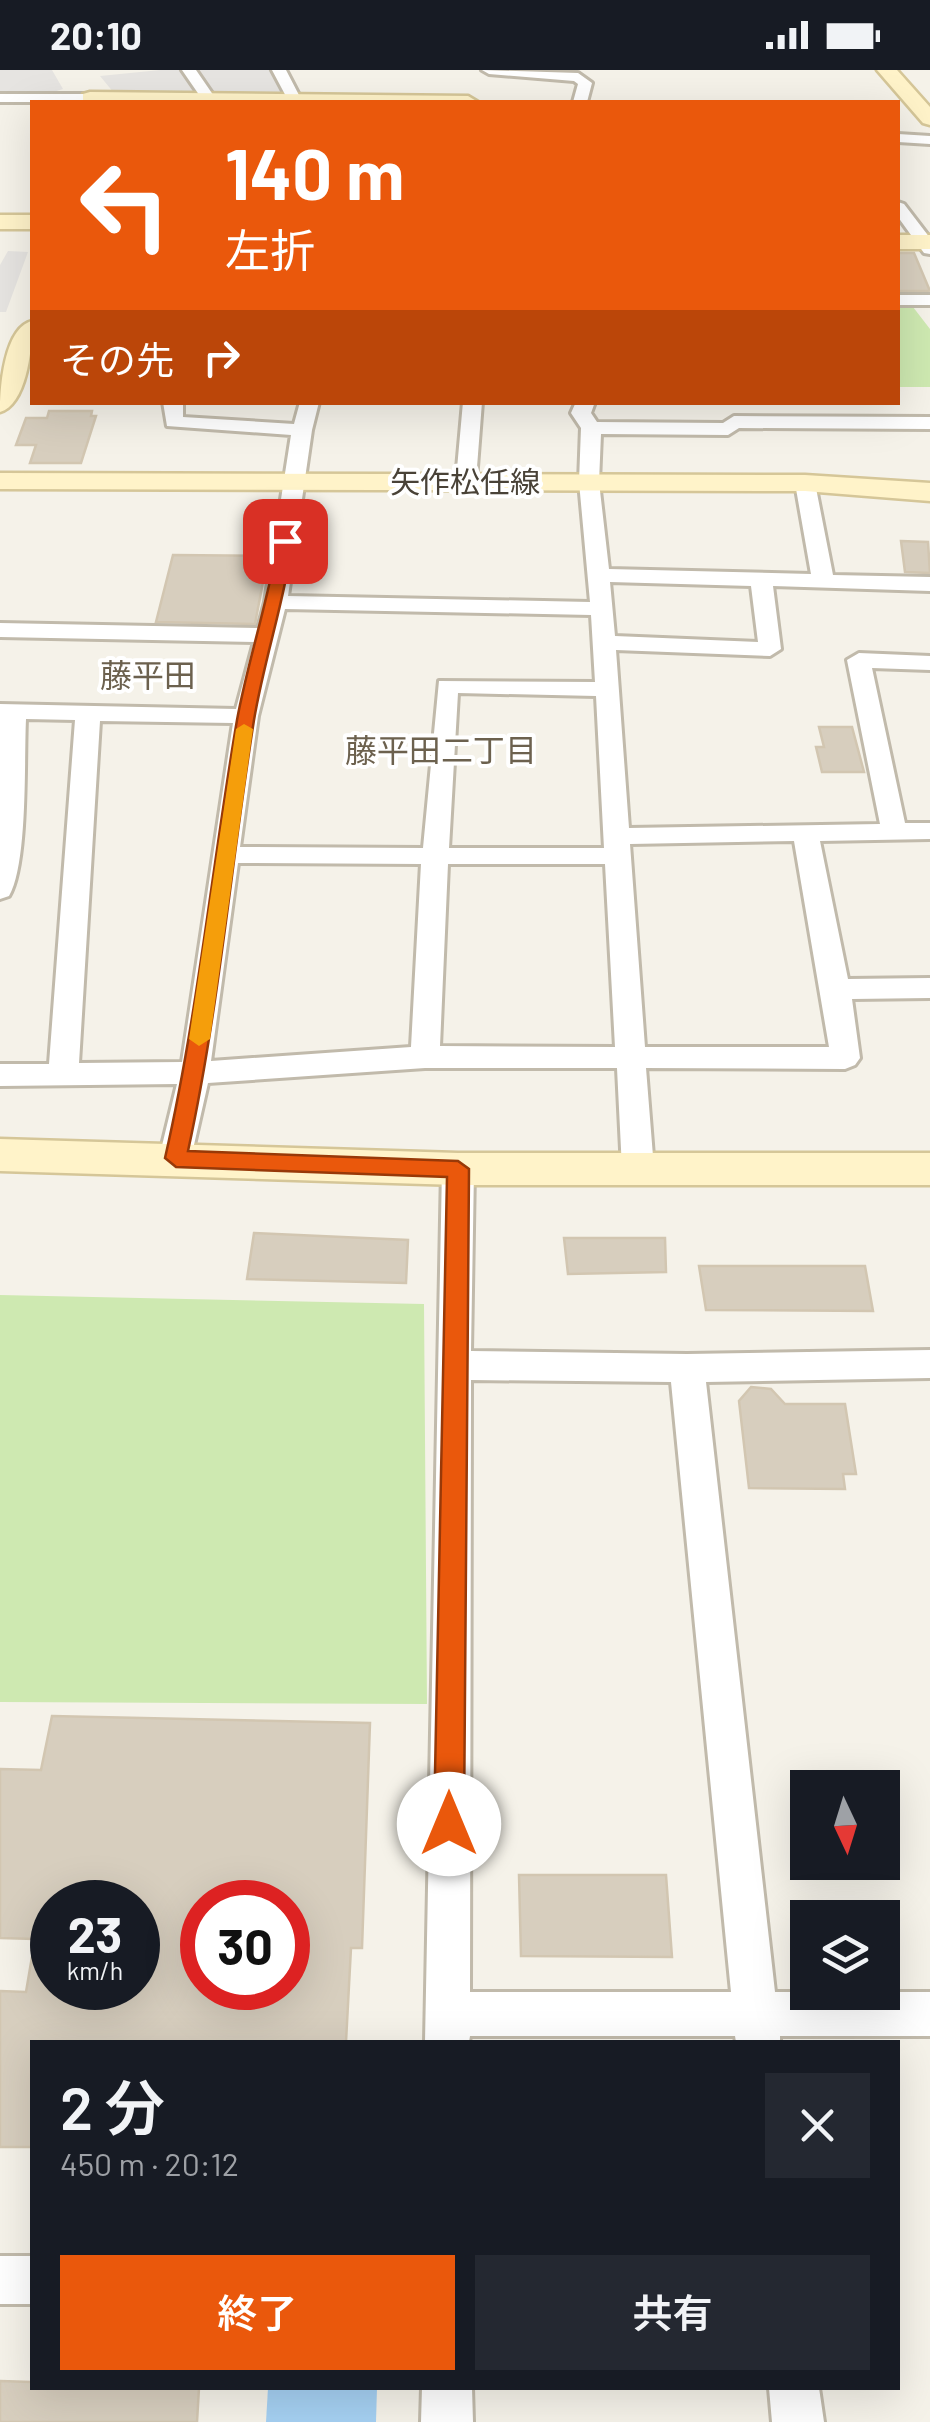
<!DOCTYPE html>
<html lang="ja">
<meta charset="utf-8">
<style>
body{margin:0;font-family:Barlow,"Noto Sans JP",sans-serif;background:#242831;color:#f1f3f6;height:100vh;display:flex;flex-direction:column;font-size:38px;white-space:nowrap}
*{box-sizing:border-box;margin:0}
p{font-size:32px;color:#9ea1a6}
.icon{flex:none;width:55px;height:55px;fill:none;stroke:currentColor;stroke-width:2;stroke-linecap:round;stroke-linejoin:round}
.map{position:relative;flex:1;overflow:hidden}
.details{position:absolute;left:30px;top:1970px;width:870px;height:350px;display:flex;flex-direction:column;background:#171b24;border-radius:0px;box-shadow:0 10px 40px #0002}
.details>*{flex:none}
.guide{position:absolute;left:30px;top:30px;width:870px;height:305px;border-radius:0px;box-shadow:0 10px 40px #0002;background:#ea580c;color:#fff;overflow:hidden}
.needle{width:65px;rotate:176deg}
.tools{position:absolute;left:790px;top:1700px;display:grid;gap:20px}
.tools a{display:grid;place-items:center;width:110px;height:110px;border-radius:0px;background:#171b24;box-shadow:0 10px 40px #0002;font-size:50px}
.speed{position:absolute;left:30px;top:1810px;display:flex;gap:20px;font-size:50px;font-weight:700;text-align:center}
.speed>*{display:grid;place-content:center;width:130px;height:130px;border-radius:50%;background:#171b24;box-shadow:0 10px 40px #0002;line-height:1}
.speed small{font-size:25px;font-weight:400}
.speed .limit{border:15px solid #d22;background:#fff;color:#111}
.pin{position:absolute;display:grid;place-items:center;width:85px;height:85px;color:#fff;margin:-42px;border-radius:20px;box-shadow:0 5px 15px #0006}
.me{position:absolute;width:110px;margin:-55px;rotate:0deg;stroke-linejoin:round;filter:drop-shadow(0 0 8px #0008)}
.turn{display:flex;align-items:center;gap:35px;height:210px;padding:0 30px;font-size:45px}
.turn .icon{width:130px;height:130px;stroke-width:2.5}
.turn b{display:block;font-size:70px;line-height:85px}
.then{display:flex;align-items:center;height:95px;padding:0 30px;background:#0003;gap:20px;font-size:38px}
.round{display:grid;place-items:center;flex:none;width:105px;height:105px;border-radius:0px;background:#242831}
.head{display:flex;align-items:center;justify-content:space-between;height:170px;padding:0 30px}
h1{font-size:60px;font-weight:600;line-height:75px}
.primary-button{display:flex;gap:20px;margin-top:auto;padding:20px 30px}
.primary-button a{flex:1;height:115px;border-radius:0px;background:#ea580c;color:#fff;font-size:40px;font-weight:600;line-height:115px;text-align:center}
.primary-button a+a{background:#242831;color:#f1f3f6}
.status{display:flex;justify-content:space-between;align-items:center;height:70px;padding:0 50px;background:#171b24;direction:ltr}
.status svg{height:28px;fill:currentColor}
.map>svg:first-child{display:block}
.green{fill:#cee9b1}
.parking{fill:#e6e4e1}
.water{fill:#a5d0f2}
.building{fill:#d7cebe;stroke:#d2c6b1;stroke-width:2.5;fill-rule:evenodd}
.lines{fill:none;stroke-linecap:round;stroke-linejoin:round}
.street-casing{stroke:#c1baab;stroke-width:6}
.secondary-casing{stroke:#d5c698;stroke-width:5}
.street{fill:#fff;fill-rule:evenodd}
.secondary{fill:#fff3c9;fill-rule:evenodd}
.route{fill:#ea580c;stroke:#983908;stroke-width:2.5}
.slow{fill:#f59e0b}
.labels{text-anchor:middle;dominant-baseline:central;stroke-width:8;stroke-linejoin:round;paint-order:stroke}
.far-street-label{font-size:30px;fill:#494237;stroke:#fff}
.far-quarter-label{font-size:32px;fill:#6c614e;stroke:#fff}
.far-neighbourhood-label{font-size:32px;fill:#6c614e;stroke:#fff}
</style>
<div class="status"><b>20:10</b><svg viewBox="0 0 49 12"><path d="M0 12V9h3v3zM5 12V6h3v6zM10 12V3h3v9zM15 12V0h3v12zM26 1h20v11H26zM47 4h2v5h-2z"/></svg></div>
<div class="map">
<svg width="930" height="2352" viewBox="0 0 930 2352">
<rect width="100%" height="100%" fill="#f5f2e9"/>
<path class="green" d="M898,237h15l17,22v58h-32z
M0,1225l424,9 3,400 -427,-2z"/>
<path class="parking" d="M0,0h52l11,19 -13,4h-50z
M160,0h24l16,23h-86l-14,-17z
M199,0h70l16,23 -69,2z
M8,181l20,1 -22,60h-6v-47z"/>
<path class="water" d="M268,2318h109l-1,34h-110z"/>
<path class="building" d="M898,183h16l16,38h-32z
M49,341h43l-1,5h5l-15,47h-51l6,-18h-20l10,-27h21z
M901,471l27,1 2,31 -25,-1z
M173,485l95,1 -13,68 -99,-2z
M819,657h33l12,45h-42l-6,-25h8z
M254,1163l154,7 -2,43 -159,-4z
M564,1168h101l1,34 -98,2z
M699,1196h166l8,45 -167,-1z
M751,1317l20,2 14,15h60l11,70h-13l2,15 -96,-1 -10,-87z
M52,1646l318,7 -8,225h-11l-5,94h-314v105h-32v-156l26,1 9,-53 -35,-1v-169l41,1zM52,1832h86v86h-86zM202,1832h86v86h-86z
M519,1805h147l6,82 -151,-1z
M0,2311l32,1v6h167l-2,34h-197z"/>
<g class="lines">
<defs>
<path id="street" d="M182,0h14l22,32h-14z
M272,0h14l15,29 -2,3h-10z
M482,0l96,3 14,10 -5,19h-14l5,-18 -4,-3 -85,-7z
M0,24h90l7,4 -7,4h-90z
M898,64l32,2v8l-32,-2z
M898,132l6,2 26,34v16l-6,-1 -26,-36z
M898,225h32v10h-32z
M163,332h20v15l111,7 6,-22h19l-7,28 -24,166 302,6 -11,-120 2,-54 -10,-15 5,-11h19l-4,11 6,9 126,1 11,-7 196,1v12l-191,-1 -11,7 -127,-1 -2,48 10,87 202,5 -16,-91 10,-6 10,6 18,92 97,2v14l-157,-5 8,63 -11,7 -154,-6 13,178 251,-4 -33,-164 12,-7 71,3v14l-58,-2 33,155h25v16l-110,2 28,138 82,-1v20l-78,1 8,59 -5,7 -10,4 -199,-1 8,101 -5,8 -11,4 -11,-4 -5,-8 -5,-101h-192l-217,15 -17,75 -5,8 -11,4 -11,-4 -5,-8 18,-74 -177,2v-22h49l26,-344 -49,-1c-2,41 2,145 -17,177l-9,3v-195l236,5 18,-67 -254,-5v-14l258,5 7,-26 26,-167 -124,-9zM610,512l141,4 7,56 -143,-6zM285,539l306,6 4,67 -156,-1 -16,167 -183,-1 18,-131zM458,623l138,3 8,152h-155zM100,651l133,2 -51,339 -103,1zM794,771l35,206h-184l-15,-203zM238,793l183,1 -10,183 -200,14zM448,794h157l10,183 -175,-1z
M463,332h19l-6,78 -10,6 -10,-6z
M458,1087l11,4 5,8 -3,182 216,3 243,-4v28l-224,4 69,610h155v44h-150v6h-44l-1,-6h-265l-1,6h-44l17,-873 5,-8zM471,1310l200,2 60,610h-261z
M0,2186h32v48h-32z
M422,2318h50l1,34h-52z
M769,2318h50l5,34h-52z"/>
<path id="secondary" d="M877,0h20l33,37v18l-7,-2z
M90,22l378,4 10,6h-395v-8z
M0,145h32v14h-32z
M898,165h32v14h-32z
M32,251c1,23 -5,84 -32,91 0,-24 4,-84 32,-91z
M0,403l805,2 125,8v18l-125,-10 -805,-2z
M0,1069l458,14h472v32h-472l-458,-14z"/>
</defs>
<use href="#street" class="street-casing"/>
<use href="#secondary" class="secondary-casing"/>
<use href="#street" class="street"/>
<use href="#secondary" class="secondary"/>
</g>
<path class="route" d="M285,467l8,4c-9,61 -29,119 -39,179 -23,144 -35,289 -66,431l270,10 11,8 -5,655 -5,10 -10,4 -10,-4 -5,-10 13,-647 -271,-10 -11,-9c33,-144 47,-292 72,-438 11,-60 31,-118 41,-179z"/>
<path class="slow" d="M244,654l9,5 -43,310 -11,7 -10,-7 47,-310z"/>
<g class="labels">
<g class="far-street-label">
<text x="465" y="411">矢作松任線</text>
</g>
<g class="far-quarter-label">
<text x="148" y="604">藤平田</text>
</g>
<g class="far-neighbourhood-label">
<text x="441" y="679">藤平田二丁目</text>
</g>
</g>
</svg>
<div class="tools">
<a><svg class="needle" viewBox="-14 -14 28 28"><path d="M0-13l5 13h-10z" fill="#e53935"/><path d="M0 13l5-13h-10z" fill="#9ea1a6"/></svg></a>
<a><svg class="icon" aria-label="layers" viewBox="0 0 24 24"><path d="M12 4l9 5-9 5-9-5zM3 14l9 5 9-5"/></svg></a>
</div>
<div class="speed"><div>23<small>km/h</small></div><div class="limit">30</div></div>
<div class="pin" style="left:285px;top:471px;background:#d93025"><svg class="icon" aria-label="arrive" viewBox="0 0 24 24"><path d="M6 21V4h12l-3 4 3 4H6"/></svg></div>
<svg class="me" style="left:449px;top:1754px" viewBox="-20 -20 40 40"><circle r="19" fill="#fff"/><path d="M0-13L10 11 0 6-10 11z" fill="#ea580c"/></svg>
<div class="guide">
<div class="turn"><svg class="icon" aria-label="left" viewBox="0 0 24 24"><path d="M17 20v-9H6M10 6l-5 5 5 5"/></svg><div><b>140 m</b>左折</div></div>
<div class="then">その先<svg class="icon" aria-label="right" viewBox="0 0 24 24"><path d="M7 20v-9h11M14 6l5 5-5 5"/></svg></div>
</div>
<section class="details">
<div class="head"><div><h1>2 分</h1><p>450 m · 20:12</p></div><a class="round"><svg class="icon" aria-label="close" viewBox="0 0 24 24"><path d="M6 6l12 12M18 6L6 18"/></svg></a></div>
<div class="primary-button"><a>終了</a><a>共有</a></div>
</section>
</div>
